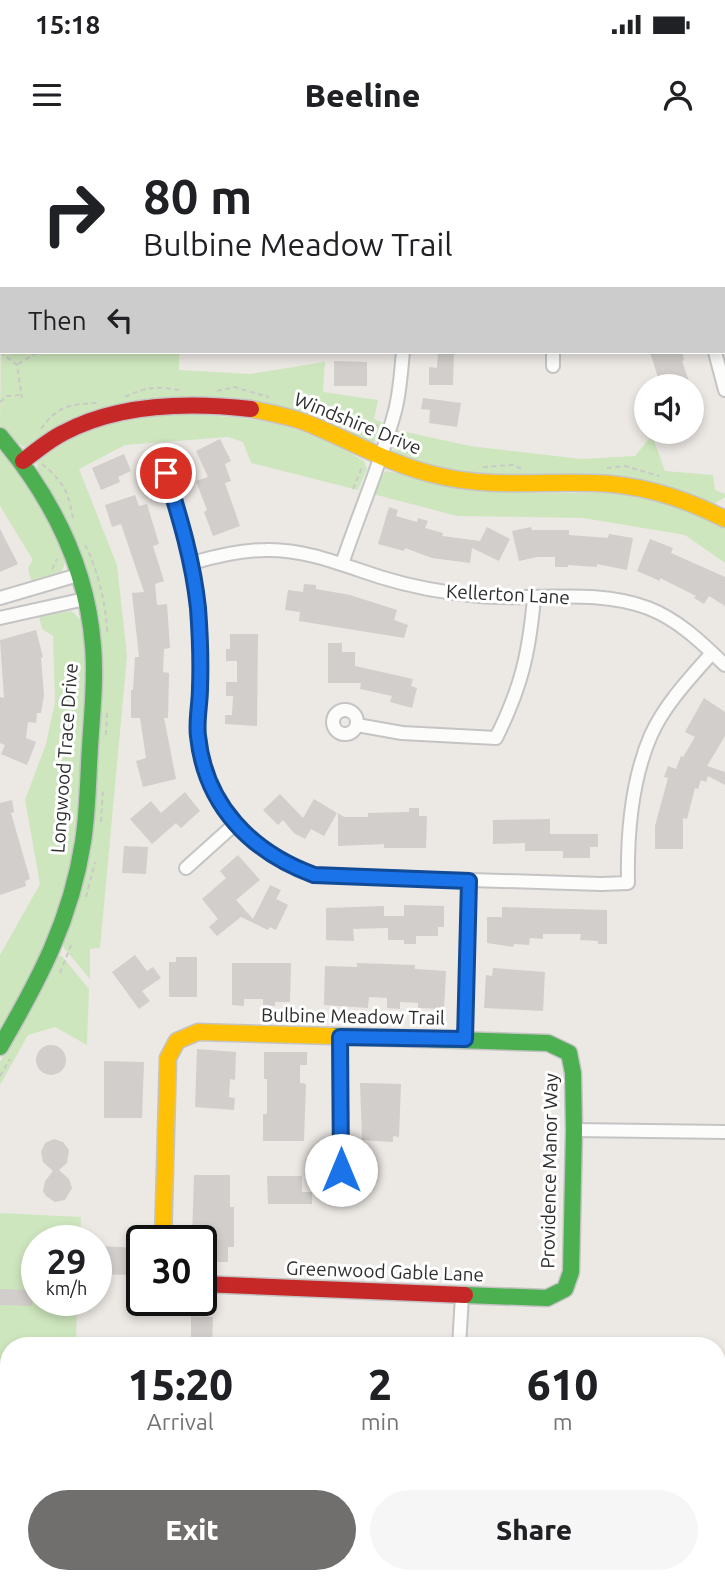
<!DOCTYPE html>
<style>
body{margin:0;font-family:Ubuntu,sans-serif;background:#f6f6f6;color:#202124;height:100vh;display:flex;flex-direction:column;font-size:26px;white-space:nowrap}
*{box-sizing:border-box;margin:0}
p{font-size:23px;color:#757577}
.icon{flex:none;width:38px;height:38px;fill:none;stroke:currentColor;stroke-width:2;stroke-linecap:round;stroke-linejoin:round}
.map{position:relative;flex:1;overflow:hidden}
.drawer{position:absolute;left:0px;top:1197px;width:726px;height:247px;display:flex;flex-direction:column;background:#fff;border-radius:28px 28px 0 0;box-shadow:0 4px 10px #0003}
.drawer>*{flex:none}
.guide{position:absolute;left:0px;top:0px;width:726px;height:214px;box-shadow:0 4px 10px #0003;background:#fff;color:#202124;overflow:hidden}
.controls{position:absolute;left:634px;top:234px;display:grid;gap:14px}
.controls a{display:grid;place-items:center;width:70px;height:70px;border-radius:50%;background:#fff;box-shadow:0 4px 10px #0003;font-size:35px}
.speed{position:absolute;left:21px;top:1085px;display:flex;gap:14px;font-size:35px;font-weight:700;text-align:center}
.speed>*{display:grid;place-content:center;width:91px;height:91px;border-radius:50%;background:#fff;box-shadow:0 4px 10px #0003;line-height:1}
.speed small{font-size:18px;font-weight:400}
.speed .limit{border:4px solid #111;border-radius:10px;background:#fff;color:#111}
.pin{position:absolute;display:grid;place-items:center;width:60px;height:60px;color:#fff;margin:-30px;border:4px solid #fff;border-radius:50%;box-shadow:0 2px 7px #0007}
.me{position:absolute;width:77px;margin:-38px;rotate:0deg;stroke-linejoin:round;filter:drop-shadow(0 0 5px #0008)}
.turn{display:flex;align-items:center;gap:24px;height:147px;padding:0 28px;font-size:32px}
.turn .icon{width:91px;height:91px;stroke-width:2.5}
.turn b{display:block;font-size:49px;line-height:60px}
.then{display:flex;align-items:center;height:66px;padding:0 28px;background:#0003;gap:14px;font-size:26px}
.eta{display:flex;justify-content:space-evenly;align-items:center;height:119px;text-align:center}
.eta b{font-size:42px;font-weight:800;line-height:49px}
.action{display:flex;gap:14px;margin-top:auto;padding:14px 28px}
.action a{flex:1;height:80px;border-radius:42px;background:#706f6e;color:#fff;font-size:28px;font-weight:800;line-height:80px;text-align:center}
.action a+a{background:#f6f6f6;color:#202124}
.status{display:flex;justify-content:space-between;align-items:center;height:49px;padding:0 35px;background:#fff;direction:ltr}
.status svg{height:19px;fill:currentColor}
header{display:flex;justify-content:space-between;align-items:center;height:91px;padding:0 28px;background:#fff;font-size:32px;font-weight:800}
.map>svg:first-child{display:block}
.green{fill:#cee6be}
.building{fill:#d1cecb}
.lines{fill:none;stroke-linecap:round;stroke-linejoin:round}
.street-casing{stroke:#c5c4c5;stroke-width:16}
.fast-casing{stroke:#c5c4c5;stroke-width:19}
.slow-casing{stroke:#c5c4c5;stroke-width:19}
.jam-casing{stroke:#c5c4c5;stroke-width:19}
.path{stroke:#c9c9c8;stroke-width:2;stroke-dasharray:5 3.5;stroke-linecap:butt}
.street{stroke:#fcfcfb;stroke-width:12}
.fast{stroke:#4caf50;stroke-width:16}
.slow{stroke:#ffc107;stroke-width:16}
.jam{stroke:#c62828;stroke-width:16}
.route-casing{stroke:#114b97;stroke-width:18}
.route{stroke:#1a73e8;stroke-width:12}
.labels{text-anchor:middle;dominant-baseline:central;stroke-width:6;stroke-linejoin:round;paint-order:stroke}
.street-label{font-size:19px;fill:#2e2e2e;stroke:#fff}
</style>
<div class="status"><b>15:18</b><svg viewBox="0 0 49 12"><path d="M0 12V9h3v3zM5 12V6h3v6zM10 12V3h3v9zM15 12V0h3v12zM26 1h20v11H26zM47 4h2v5h-2z"/></svg></div>
<header><svg class="icon" aria-label="menu" viewBox="0 0 24 24"><path d="M4 6h16M4 12h16M4 18h16"/></svg>Beeline<svg class="icon" aria-label="person" viewBox="0 0 24 24"><circle cx="12" cy="8" r="4"/><path d="M4 21q1-7 8-7t8 7"/></svg></header>
<div class="map">
<svg width="725" height="1443" viewBox="0 0 725 1443">
<rect width="100%" height="100%" fill="#ece8e4"/>
<path class="green" d="M2,95v117h177v18l71,4 75,-12 -2,30 55,8 -4,19 11,5c-5,13 -7,20 -22,20l-89,-38 -32,-7 -48,-1 -170,49 -9,-6 -15,-15z
M174,274c75,2 124,7 190,47l3,8 -9,21 -107,-27 -8,-21 -15,-5 -103,8 -46,24 38,96 10,91 -27,292 -10,1v30l-26,-31 -2,-6 11,-30 25,-273 -60,-167 -1,-10c38,-36 87,-42 137,-48z
M397,290l73,16 111,13 54,-3 17,-21 13,36 48,4 2,15 10,4v3l-11,7 -248,-28 -61,-16 -9,-6 -4,-7z
M0,307c15,19 72,97 64,119 -4,13 -21,14 -32,18l-4,-16 5,-8 -33,-54z
M386,331l133,22h103l42,9 38,15 23,12v34l-40,-28 -102,-17 -126,-2 -84,-22 7,-16z
M71,471c6,4 10,9 12,16 7,27 2,58 1,86 -4,63 -5,128 -23,189 -14,47 -37,89 -61,131v-78l40,-71 -15,-84 21,-56 9,-42 -2,-66 -11,-7 -3,-13z
M57,816h5l27,33 -2,56 -32,-18 -27,8 -28,50v-23z
M0,1073l81,4 -1,24h-43v59h40l-1,46h-67v18h-9z"/>
<path class="building" d="M438,212h16l-1,33h-24v-18l8,1z
M650,212h32l2,8 -2,1 9,26h-30z
M334,221l33,1v24h-33z
M423,258l38,5 -4,24 -28,-4 1,-13 -9,-1z
M220,299l11,22 -6,3 6,17 -6,2 15,43 -27,10 -9,-24 3,-2 -11,-29 12,-4 -12,-26z
M124,314l7,17 -13,6 2,5 -19,8 -9,-22z
M135,355l4,11 8,-2 12,40 -6,2 11,35 -9,3 2,21 10,-1 3,44 -6,1 -1,23 6,1 -1,45h-4l12,61 -33,8 -7,-26 10,-3 -6,-40h-9v-28h2l2,-33h4l-7,-64 12,-1 -23,-68 -9,3 -7,-22z
M389,367l9,3 -2,6 21,6 1,-4 10,3 -3,7 18,5 -1,3 38,5 7,-14 23,12 -11,22 -27,-13 -2,15 -38,-5 -27,-10 -1,3 -26,-7z
M531,387l1,3h37v5l39,3 1,-4 24,4 -6,32 -30,-6v3l-29,-2v2h-13v-10h-18l-18,4 -7,-30z
M0,389l18,35 -18,8z
M650,399l23,9 -2,5 54,24v29l-16,-10 -5,8 -10,-6 2,-2 -36,-18v3l-23,-10z
M304,444l12,1v4l34,6 47,15 -3,10 14,5 -4,13 -105,-17 1,-9 -15,-2 3,-20 15,2z
M36,490l7,27 -2,1 3,37 -3,18h-4l-1,10 -8,-1 -2,16 10,4 -9,23 -26,-11 4,-9 -5,-2v-46l4,1 -4,-58z
M230,494h28l-1,92 -32,-2v-9h7l1,-19h-7v-14h11v-21h-11v-12h4z
M328,503h14v9h13v14l58,13 -2,7 6,2 -5,20 -22,-6 2,-6 -32,-7 1,-6h-33z
M704,558l21,14v24l-18,30 18,6v13l-17,-9 -2,6 -5,-2 -3,9 -3,-1 -8,31 -4,-1v31h-28v-23l13,-48 -4,-1 4,-11 8,3 5,-13 2,1 12,-20 -10,-5z
M185,652l15,19 -19,17 -5,-5 -24,21 -22,-25 21,-18 10,12z
M280,654l23,24 11,-19 23,14 -13,23 -13,-7 -6,10 -11,-6 -11,-13 -5,5 -15,-15z
M12,660l2,12 -3,1 19,66 -5,2 1,5 -26,9v-92z
M409,668h10v8h8l-1,32h-42v-4l-46,2v-33l6,4h24v-4l41,-1z
M550,679v15h48v13h-8v11h-27v-7h-38v-8l-32,1v-24z
M124,706l24,1 -2,27 -24,-1z
M238,715l22,25 -24,20 17,19 17,-34 11,5 -5,9 12,6 -12,25 -6,-3 -2,3 -27,-13 -24,19 -8,-9 9,-8 -16,-20 24,-21 -6,-7z
M404,765l40,1v21h-6v9h-22v8h-12v-4h-16v-12l-35,1 1,12 -28,-1v-32l58,-2v10h20z
M502,767l105,3v34h-9v-3l-18,-1 1,-6h-38v5l-13,-1 -1,7 -15,-1 -1,3 -26,-4v-26h15z
M135,815l12,16 6,-4 8,11 -19,13 8,10 -11,8 -27,-37z
M176,817h21v40h-28v-35h7z
M232,823h59l-1,39h-15v4l-12,-1v-6h-19v7l-12,-1z
M357,823l58,2v4l31,2 -2,38 -26,-1v-5l-18,-1v7l-13,-1v-10l-18,-1 -1,11 -44,-3 1,-39 32,1z
M493,828l52,4 -2,39 -59,-3 2,-33 6,1z
M36 920a15 15 0 1 1 30 0a15 15 0 1 1-30 0Z
M197,909l39,3 -1,28 -5,-1 -1,18 6,1 -1,12 -39,-3z
M264,912h43v13h-7v18l6,1 -2,57h-41v-27h4v-35h-3z
M104,921l40,1 -2,56h-38z
M360,943l41,1 -2,53 -6,-1v6l-31,-2z
M54,999l9,3 6,8 -2,13 -8,7 10,9 3,9 -7,12 -10,2 -9,-6 -3,-5 2,-10 8,-10 -10,-9 -2,-10 4,-9z
M194,1035h36v32h4v40h-6v15h-27v-21h-9z
M267,1036h35v16h10v12h-44z
M101,1106l36,2 -1,17h-6v10l-30,-1z
M0,1149l33,1 -1,16 -32,-1z
M191,1176l22,1 -1,29h-21z
M0,1396h9v28h-9z"/>
<g class="lines">
<defs>
<path id="street" d="M0,2h2
M87,2l3,-2
M405,2v-2
M724,30h1
M553,212v14
M715,212l10,38
M166,333c13,45 27,88 32,135 2,27 3,54 2,80 0,16 -4,32 -2,48 7,69 53,116 116,139l287,9 27,-1c-1,-50 3,-102 23,-148 14,-31 39,-57 61,-82
M192,423c24,-7 49,-13 74,-13 39,-1 77,15 114,27 32,10 65,16 99,19 56,5 116,-8 169,12 31,12 54,35 77,57
M342,424c17,-51 39,-101 53,-153 5,-19 6,-40 8,-59
M0,458l78,-23
M0,478l85,-19
M333 582a12 12 0 1 1 24 0a12 12 0 1 1-24 0Z
M357,585l45,8 94,5c25,-50 33,-84 38,-140
M186,728l49,-44
M340,897l1,133
M465,899l4,-158
M574,990l151,2
M459,1206l3,-50
M0,1302l9,1
M147,1443v-8
M296,1443l1,-8
M447,1443l1,-8
M600,1443v-8"/>
<path id="fast" d="M0,296c51,60 87,130 93,210 3,33 -1,67 -3,101 -2,31 -2,63 -7,95 -12,78 -44,138 -83,205
M332,896l216,7 21,10 4,20 1,57 -3,142 -6,17 -18,9 -82,-3"/>
<path id="slow" d="M251,269c19,4 38,7 56,14 45,18 85,43 133,53 51,12 101,5 153,7 47,1 91,15 132,36
M163,1101l5,-183 9,-17 21,-9 134,4"/>
<path id="jam" d="M23,321c13,-10 26,-21 40,-28 56,-30 126,-31 188,-24
M201,1144l264,11"/>
</defs>
<use href="#street" class="street-casing"/>
<use href="#fast" class="fast-casing"/>
<use href="#slow" class="slow-casing"/>
<use href="#jam" class="jam-casing"/>
<path class="path" d="M0,212l17,13 5,33
M18,224l20,-12
M217,251l17,-4 35,10
M125,257c22,-11 34,-11 58,-6
M0,262l7,-6 14,-1
M41,289c17,-24 30,-25 58,-26
M370,295l5,-4 4,-10
M42,324c22,18 26,27 31,54
M483,327l30,-2 9,4
M607,328l18,-2 34,10
M353,349l9,-22
M85,405c12,22 22,63 22,88
M52,429l5,-10
M106,595l1,-23
M101,682l2,-33
M86,757l9,-35
M60,833l11,-28
M0,936l10,-17"/>
<use href="#street" class="street"/>
<use href="#fast" class="fast"/>
<use href="#slow" class="slow"/>
<use href="#jam" class="jam"/>
</g>
<g class="lines">
<defs>
<path id="route" d="M166,333c14,45 27,88 32,135 2,27 3,54 2,80 0,16 -4,33 -2,48 7,69 53,116 116,139l155,6 -4,158 -125,-2 1,133"/>
</defs>
<use href="#route" class="route-casing"/>
<use href="#route" class="route"/>
</g>
<g class="labels">
<g class="street-label">
<text transform="translate(358 283) rotate(22)">Windshire Drive</text>
<text transform="translate(508 454) rotate(3)">Kellerton Lane</text>
<text transform="translate(64 618) rotate(-86)">Longwood Trace Drive</text>
<text transform="translate(353 876) rotate(1)">Bulbine Meadow Trail</text>
<text transform="translate(549 1031) rotate(-89)">Providence Manor Way</text>
<text transform="translate(385 1131) rotate(2)">Greenwood Gable Lane</text>
</g>
</g>
</svg>
<div class="controls">
<a><svg class="icon" aria-label="sound" viewBox="0 0 24 24"><path d="M4 9h4l5-4v14l-5-4H4zM17 9q2 3 0 6"/></svg></a>
</div>
<div class="speed"><div>29<small>km/h</small></div><div class="limit">30</div></div>
<div class="pin" style="left:166px;top:333px;background:#d93025"><svg class="icon" aria-label="arrive" viewBox="0 0 24 24"><path d="M6 21V4h12l-3 4 3 4H6"/></svg></div>
<svg class="me" style="left:341px;top:1030px" viewBox="-20 -20 40 40"><circle r="19" fill="#fff"/><path d="M0-13L10 11 0 6-10 11z" fill="#1a73e8"/></svg>
<div class="guide">
<div class="turn"><svg class="icon" aria-label="right" viewBox="0 0 24 24"><path d="M7 20v-9h11M14 6l5 5-5 5"/></svg><div><b>80 m</b>Bulbine Meadow Trail</div></div>
<div class="then">Then<svg class="icon" aria-label="left" viewBox="0 0 24 24"><path d="M17 20v-9H6M10 6l-5 5 5 5"/></svg></div>
</div>
<section class="drawer">
<div class="eta">
<div><b>15:20</b><p>Arrival</p></div>
<div><b>2</b><p>min</p></div>
<div><b>610</b><p>m</p></div>
</div>
<div class="action"><a>Exit</a><a>Share</a></div>
</section>
</div>
